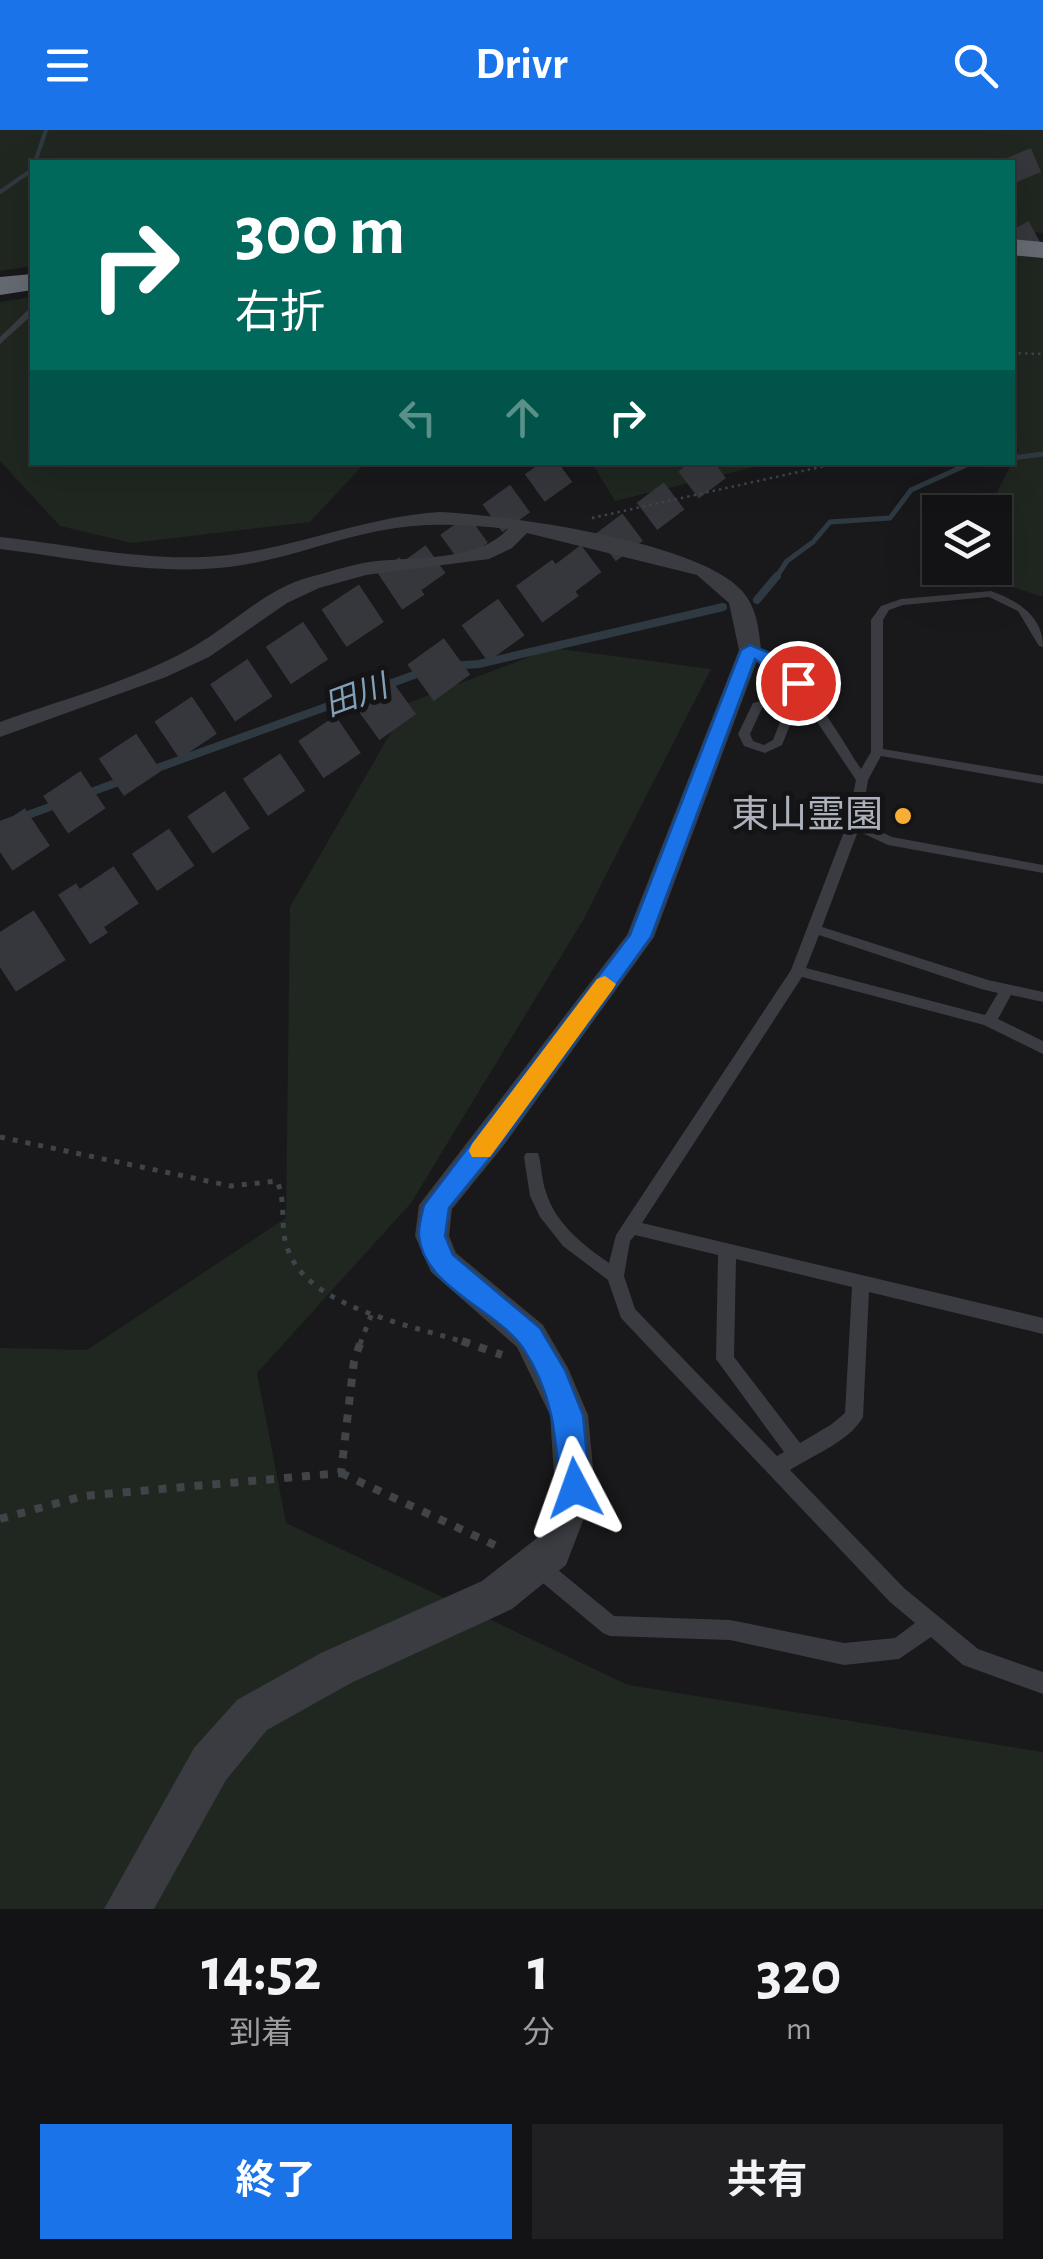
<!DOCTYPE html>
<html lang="ja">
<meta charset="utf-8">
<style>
body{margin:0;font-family:"Alegreya Sans","Noto Sans JP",sans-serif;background:#202022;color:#f1f3f6;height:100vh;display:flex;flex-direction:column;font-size:38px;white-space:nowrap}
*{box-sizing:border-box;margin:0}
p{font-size:32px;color:#9d9ea0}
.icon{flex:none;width:55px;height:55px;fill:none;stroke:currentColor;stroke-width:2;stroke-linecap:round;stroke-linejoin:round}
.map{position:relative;height:1779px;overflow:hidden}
.sheet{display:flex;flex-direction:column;background:#131315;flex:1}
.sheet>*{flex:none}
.banner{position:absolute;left:30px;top:30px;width:985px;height:305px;border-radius:0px;box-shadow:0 10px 40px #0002,0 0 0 2px #323234;background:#00695c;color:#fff;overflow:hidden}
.controls{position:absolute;left:922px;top:365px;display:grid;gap:20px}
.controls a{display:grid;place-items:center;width:90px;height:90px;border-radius:0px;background:#131315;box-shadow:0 10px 40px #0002,0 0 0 2px #323234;font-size:50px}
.pin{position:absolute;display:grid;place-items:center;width:85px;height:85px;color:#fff;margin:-42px;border:5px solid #fff;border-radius:50%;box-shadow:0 2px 10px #0007}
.me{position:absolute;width:110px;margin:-55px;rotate:356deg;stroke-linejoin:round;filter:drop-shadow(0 0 8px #0008)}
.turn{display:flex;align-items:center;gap:35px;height:210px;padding:0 40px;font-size:45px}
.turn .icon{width:130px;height:130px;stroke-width:2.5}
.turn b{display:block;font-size:70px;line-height:85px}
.lanes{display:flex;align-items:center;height:95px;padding:0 40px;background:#0003;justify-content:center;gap:50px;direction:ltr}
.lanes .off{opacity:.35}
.eta{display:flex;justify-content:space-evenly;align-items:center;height:170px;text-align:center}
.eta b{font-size:60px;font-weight:700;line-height:70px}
.primary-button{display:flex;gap:20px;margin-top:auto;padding:20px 40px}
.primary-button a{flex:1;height:115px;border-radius:0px;background:#1a73e8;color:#fff;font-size:40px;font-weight:700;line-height:115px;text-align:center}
.primary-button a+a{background:#202022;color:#f1f3f6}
header{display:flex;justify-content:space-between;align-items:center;height:130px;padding:0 40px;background:#1a73e8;color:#fff;font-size:45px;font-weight:700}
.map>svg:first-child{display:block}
.green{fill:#1f2720}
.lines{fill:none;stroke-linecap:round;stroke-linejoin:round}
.stream-far2{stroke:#2f3941;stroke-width:4}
.stream-far1{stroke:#2f3941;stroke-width:5}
.stream{stroke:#2f3941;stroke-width:8}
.highway-tunnel-far3{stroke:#36373c;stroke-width:26;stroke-dasharray:26 12;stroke-linecap:butt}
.highway-tunnel-far2{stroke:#36373c;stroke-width:34;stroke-dasharray:34 18;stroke-linecap:butt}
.highway-tunnel-far1{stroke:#36373c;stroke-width:45;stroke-dasharray:45 22;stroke-linecap:butt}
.highway-tunnel{stroke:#36373c;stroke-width:59;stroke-dasharray:59 29;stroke-linecap:butt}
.path-far2{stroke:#404348;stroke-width:2.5;stroke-dasharray:2.5 4;stroke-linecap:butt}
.path-far1{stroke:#404348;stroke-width:5;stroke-dasharray:5 8;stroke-linecap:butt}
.path{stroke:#404348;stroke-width:8;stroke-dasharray:8 10;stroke-linecap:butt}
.lane{fill:#3a3c41;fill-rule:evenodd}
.street{fill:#3a3c41;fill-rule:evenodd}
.highway{fill:#666a72;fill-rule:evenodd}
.route{fill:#1a73e8;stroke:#114b97;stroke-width:2.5}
.slow{fill:#f59e0b}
.poi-dot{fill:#f7ae36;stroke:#141417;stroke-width:4}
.labels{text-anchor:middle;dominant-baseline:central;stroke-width:10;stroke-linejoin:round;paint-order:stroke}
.far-water-label{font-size:32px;font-style:italic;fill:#82a0b7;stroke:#141417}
.poi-label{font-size:38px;fill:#acb1bc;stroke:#141417;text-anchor:end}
</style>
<header><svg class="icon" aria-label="menu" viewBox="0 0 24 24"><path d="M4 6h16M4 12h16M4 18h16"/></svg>Drivr<svg class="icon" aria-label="search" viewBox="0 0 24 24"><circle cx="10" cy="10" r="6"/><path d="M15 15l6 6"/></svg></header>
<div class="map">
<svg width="1043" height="1779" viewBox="0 0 1043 1779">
<rect width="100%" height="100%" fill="#19191c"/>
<path class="green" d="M0,0h1043v103l-30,-3 -1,-68h-980v104l-32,5z
M1013,125l30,2v340l-84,-28 36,-1v-56h-8l32,-63 -7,-2z
M32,167v165l333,1 -55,59 -178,21 -72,-17 -60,-65v-159z
M592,333h179l-156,38z
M553,518l158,21 -129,253 -171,281 -154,170 29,150 342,162 415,67v157h-1043v-561l87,2 199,-132 4,-311 118,-204z"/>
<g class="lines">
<path class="stream-far2" d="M35,32l11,-32
M0,62l32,-22"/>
<path class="stream-far1" d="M1012,328l31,-4
M986,332h7
M775,449l12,-18 26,-19 17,-20 60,-4 21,-28 62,-28"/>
<path class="stream" d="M757,470l20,-24
M0,695l436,-158 43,-3 244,-57"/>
<path class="highway-tunnel-far3" d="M1012,40l31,-13
M1012,115l31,-17"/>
<path class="highway-tunnel-far2" d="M408,449l163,-117
M564,449l155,-117"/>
<path class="highway-tunnel-far1" d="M0,722l412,-276
M89,780l276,-187 203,-147"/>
<path class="highway-tunnel" d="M0,837l92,-59"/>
<path class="path-far2" d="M1012,223l31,1
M592,388l251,-56"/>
<path class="path-far1" d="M0,1007l231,49 46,-5c10,23 2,47 11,69 21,59 128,76 182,94
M360,1214l12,-31"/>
<path class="path" d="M462,1211l40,14
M341,1343l160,75
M0,1389l83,-23 258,-23 13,-112 7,-20"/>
<path class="lane" d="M29,179h3v6l-32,29v-7z
M991,461c27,10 52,25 52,56l-4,-1 -21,-35 -29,-14 -86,8 -14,5 -6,10v129l160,27v8l-162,-28 -13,24 -7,42 31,15 151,28v8l-155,-28 -30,-14 -36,96 166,53 55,12v10l-32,-7 -13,24 45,22v13l-59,-29 -182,-48 -160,246 401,95v16l-174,-42 -6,125c-14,25 -50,38 -73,53l114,118 74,61 65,23v22l-80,-29 -32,-28 -32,22 -55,6 -114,-25 -120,-4 -7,-3 -71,-59 -3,-7 3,-7 7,-3 7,3 68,56 116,4 114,23 51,-5 20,-15 -25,-21 -269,-284 -13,-38 -45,-34 -23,-29 -10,-21 -6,-39 2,-4h12c4,12 3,26 8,39 9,31 37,53 63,71l7,-28 175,-265 56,-146 9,-44 -55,-82 -19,47 -17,8 -21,-7 -6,-12 15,-31 29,-8 8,-10 -25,-22 -19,-11v-4c45,-1 93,87 115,121l10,-17v-132l10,-14 20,-7zM788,571l-15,39 -9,5 -11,-4 -3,-7 12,-26zM819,805l162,54 17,4 -13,22 -179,-47zM635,1105l83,20 -2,104 68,93 -7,4 -142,-147 -11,-33 6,-35zM736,1129l116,28 -7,126 -13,11 -32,19 -66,-86z"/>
<path class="street" d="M439,382c67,3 261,29 304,80 14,17 16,37 18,58l-107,287 -150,208 -52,64 -3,27 7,17 87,72 25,43 20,47 7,74 -29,76 -54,44 -161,74 -84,47 -41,50 -72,129h-50l90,-161 43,-48 84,-47 161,-72 55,-43 18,-49 -5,-74 -33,-68 -86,-75 -16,-36 4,-31 208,-270 112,-285 -10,-47 -32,-28 -170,-42 -15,15 -23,11 -123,16 -47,13 -32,15 -78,54 -43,20 -166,60v-15c63,-23 134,-41 193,-75 39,-22 72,-58 117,-70 20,-5 40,-12 59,-15 44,-6 107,1 139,-33 -44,-5 -87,-7 -130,2 -50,10 -98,30 -149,36 -76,9 -154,-9 -229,-18v-12c75,8 153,27 229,18 72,-9 137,-38 210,-43z"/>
<path class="highway" d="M1012,109l31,3v16l-31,-3z
M32,144v16l-32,5v-18z"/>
</g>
<path class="route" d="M750,515l25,10 32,28 -9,5 -7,-1 -36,-28 -104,278 -149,206 -53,65 -4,28 8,19 87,73 25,42 18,45 7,73 -5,10 -10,4 -11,-4 -4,-10c-4,-51 -7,-95 -37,-140 -27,-39 -99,-60 -104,-112 -1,-10 3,-22 5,-31l206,-270 111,-285z"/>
<path class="slow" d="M605,846l11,8 -3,5 -123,168h-18l-3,-6 3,-7 125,-165z"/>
<circle class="poi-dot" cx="903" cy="686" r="10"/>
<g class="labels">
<g class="far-water-label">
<text transform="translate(356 566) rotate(-20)">田川</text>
</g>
<g class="poi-label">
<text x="883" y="686">東山霊園</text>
</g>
</g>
</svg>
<div class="controls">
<a><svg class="icon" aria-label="layers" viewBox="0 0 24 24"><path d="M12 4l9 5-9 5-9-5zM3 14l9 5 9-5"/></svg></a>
</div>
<div class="pin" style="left:798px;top:553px;background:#d93025"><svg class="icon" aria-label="arrive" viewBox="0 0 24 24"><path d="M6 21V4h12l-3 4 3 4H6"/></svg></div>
<svg class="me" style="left:575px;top:1358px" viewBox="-20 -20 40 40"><path d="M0-17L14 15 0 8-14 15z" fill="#1a73e8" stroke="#fff" stroke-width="4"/></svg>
<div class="banner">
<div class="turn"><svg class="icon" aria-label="right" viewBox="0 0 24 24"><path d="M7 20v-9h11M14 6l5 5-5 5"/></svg><div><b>300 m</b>右折</div></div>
<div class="lanes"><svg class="icon off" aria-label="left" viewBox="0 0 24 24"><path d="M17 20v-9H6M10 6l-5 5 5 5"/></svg><svg class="icon off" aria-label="ahead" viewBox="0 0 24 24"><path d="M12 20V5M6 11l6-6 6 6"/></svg><svg class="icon" aria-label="right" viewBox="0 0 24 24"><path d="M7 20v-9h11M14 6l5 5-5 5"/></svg></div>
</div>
</div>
<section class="sheet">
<div class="eta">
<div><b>14:52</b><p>到着</p></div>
<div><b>1</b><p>分</p></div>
<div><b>320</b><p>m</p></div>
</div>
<div class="primary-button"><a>終了</a><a>共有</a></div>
</section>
